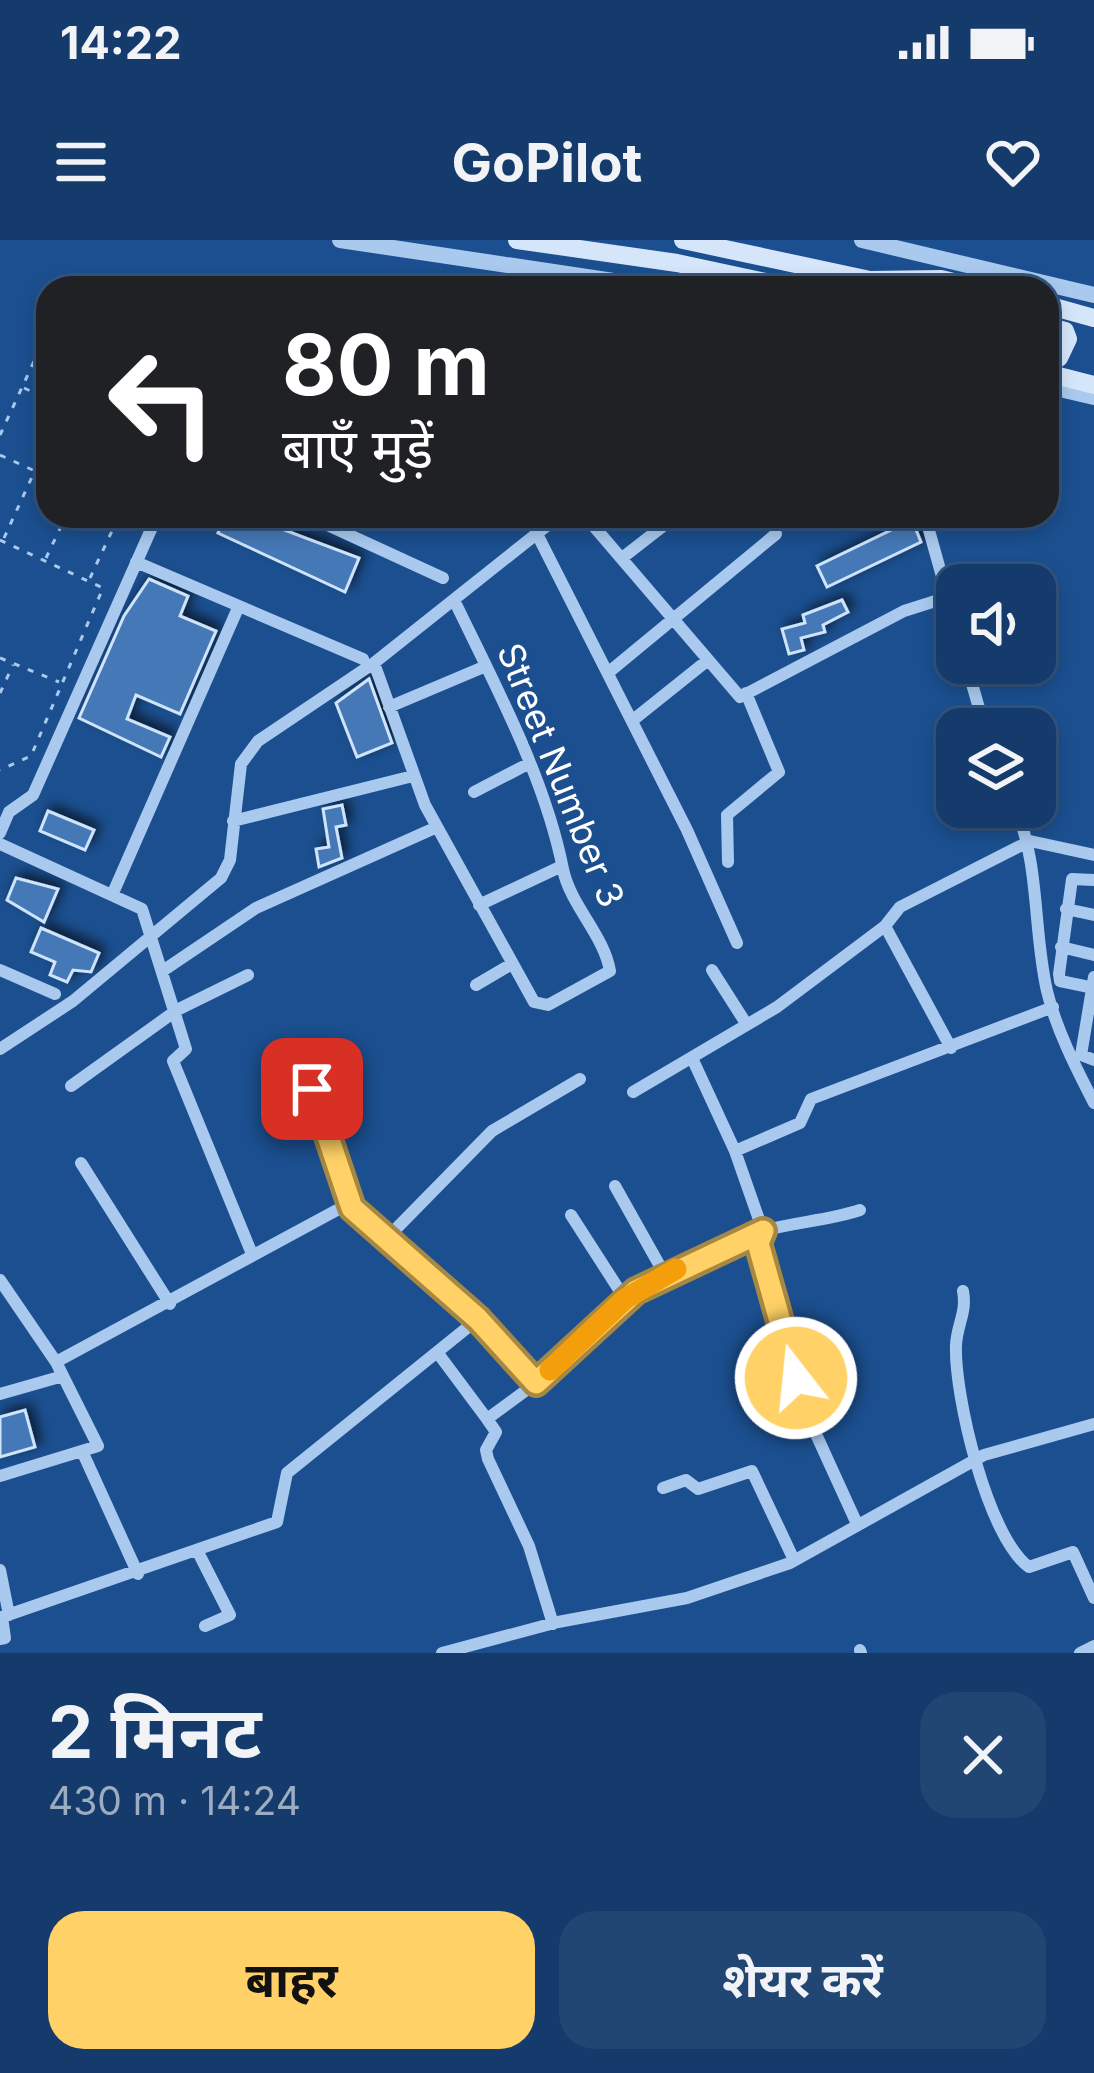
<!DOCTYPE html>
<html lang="hi">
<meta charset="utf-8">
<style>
body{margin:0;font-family:Inter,"Noto Sans Devanagari",sans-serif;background:#214673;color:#f1f3f6;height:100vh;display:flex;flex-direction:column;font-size:45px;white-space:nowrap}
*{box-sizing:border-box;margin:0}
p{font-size:39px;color:#9dadc1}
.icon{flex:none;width:66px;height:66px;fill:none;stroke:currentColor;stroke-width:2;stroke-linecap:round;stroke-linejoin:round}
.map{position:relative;height:1413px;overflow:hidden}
.details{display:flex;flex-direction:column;background:#143b6b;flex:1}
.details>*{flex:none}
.hud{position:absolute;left:36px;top:36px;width:1023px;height:252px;border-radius:36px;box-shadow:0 6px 18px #0003,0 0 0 3px #33557e;background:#202124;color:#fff;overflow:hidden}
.controls{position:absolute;left:936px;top:324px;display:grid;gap:24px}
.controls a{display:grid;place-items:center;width:120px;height:120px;border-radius:24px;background:#143b6b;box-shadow:0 6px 18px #0003,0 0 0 3px #33557e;font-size:60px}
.pin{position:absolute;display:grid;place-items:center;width:102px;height:102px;color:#fff;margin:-51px;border-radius:24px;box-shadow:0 6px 18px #0006}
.me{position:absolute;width:132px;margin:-66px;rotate:344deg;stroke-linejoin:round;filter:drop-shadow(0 0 9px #0008)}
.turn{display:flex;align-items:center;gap:42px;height:252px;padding:0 48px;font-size:54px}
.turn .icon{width:156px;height:156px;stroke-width:2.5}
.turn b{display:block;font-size:84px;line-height:102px}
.round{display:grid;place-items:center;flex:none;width:126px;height:126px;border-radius:36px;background:#214673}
.summary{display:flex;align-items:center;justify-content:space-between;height:204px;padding:0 48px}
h1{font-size:72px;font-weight:700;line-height:90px}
.cta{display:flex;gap:24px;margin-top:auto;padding:24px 48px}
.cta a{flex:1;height:138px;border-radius:36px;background:#ffd166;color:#111;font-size:48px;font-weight:700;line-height:138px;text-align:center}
.cta a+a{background:#214673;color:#f1f3f6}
.status{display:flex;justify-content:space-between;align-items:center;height:84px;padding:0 60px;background:#143b6b;direction:ltr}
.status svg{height:33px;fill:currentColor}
header{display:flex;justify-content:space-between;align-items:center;height:156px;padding:0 48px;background:#143b6b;font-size:54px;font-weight:700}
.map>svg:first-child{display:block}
.building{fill:#4478b7;stroke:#cfe3fa;stroke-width:3;filter:url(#shadow)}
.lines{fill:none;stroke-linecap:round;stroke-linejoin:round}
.path{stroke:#a9c9ee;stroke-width:3;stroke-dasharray:6 9;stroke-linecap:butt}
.minor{stroke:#a9c9ee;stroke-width:12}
.tertiary{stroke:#a9c9ee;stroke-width:16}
.secondary{stroke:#d6e6fa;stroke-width:18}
.route-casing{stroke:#a68842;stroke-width:30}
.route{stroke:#ffd166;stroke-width:21}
.slow{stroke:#f59e0b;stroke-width:21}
.labels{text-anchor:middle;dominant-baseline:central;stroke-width:10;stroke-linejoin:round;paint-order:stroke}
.street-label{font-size:36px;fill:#fff;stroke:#1b4f8f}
</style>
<div class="status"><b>14:22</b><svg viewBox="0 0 49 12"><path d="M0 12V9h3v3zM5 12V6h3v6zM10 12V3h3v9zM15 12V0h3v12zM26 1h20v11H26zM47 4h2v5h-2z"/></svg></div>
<header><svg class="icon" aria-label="menu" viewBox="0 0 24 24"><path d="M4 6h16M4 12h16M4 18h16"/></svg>GoPilot<svg class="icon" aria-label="heart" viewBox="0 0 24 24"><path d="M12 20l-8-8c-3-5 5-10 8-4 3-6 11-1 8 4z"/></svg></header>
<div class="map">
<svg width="1094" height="1413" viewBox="0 0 1094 1413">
<defs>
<filter id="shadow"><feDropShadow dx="5.5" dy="-5.5" stdDeviation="6" flood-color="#0009"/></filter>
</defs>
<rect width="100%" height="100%" fill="#1b4f8f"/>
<path class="building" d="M225,276l21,8 4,-7 109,41 -14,34 -127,-59z
M912,280l9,22 -94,45 -10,-21z
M149,339l39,17 -8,20 36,15 -36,83 -44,-19 -9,24 43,18 -9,20 -82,-39 45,-102z
M842,360l6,12 -25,13 2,7 -24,6 3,12 -15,4 -7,-25 23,-6 -2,-8z
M369,439l23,64 -35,14 -21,-54z
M342,565l4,20 -10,2 6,31 -23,9 -3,-18 13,-2 -6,-38z
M48,571l46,19 -9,20 -45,-19z
M16,638l42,11 -14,33 -37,-22z
M41,688l58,25 -8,19 -18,-2 -6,12 -17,-7 5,-13 -24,-10z
M25,1170l10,37 -35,10v-40z"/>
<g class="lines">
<path class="path" d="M24,148l24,11
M0,195l48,-104
M0,215l48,22
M4,298l44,-96
M0,300l103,48 -72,168 -31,14
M46,318l20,-42
M90,338l29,-62
M0,418l59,24
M0,453l13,-28"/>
<path class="minor" d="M308,276l135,62
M585,276l155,181 164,-86 44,-14
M925,276l32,114
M537,294l150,296 50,113
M622,318l54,-42
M136,322l227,97
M374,423l51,142 109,197 14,3 62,-34c-6,-36 -40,-66 -47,-102 -18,-91 -67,-182 -108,-267
M966,423l19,66
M609,432l167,-138
M389,467l97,-41
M633,480l75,-60
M474,552l54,-28
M1015,567c25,57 18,123 32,184 9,38 29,77 47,112
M233,581l180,-45
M0,593l9,-21 24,-17 124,-279
M0,604l142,65 44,140 -13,12 79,193
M728,622l-1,-47 52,-43 -33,-79
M1094,640l-22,-1 -13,95 1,7 34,7
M113,653l125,-285
M479,665l83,-39
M1066,669l28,6
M885,686l66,122
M1061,707l33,8
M0,730l55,24
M164,730l92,-62 181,-81
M712,730l35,55
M1094,737l-13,78 13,5
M476,745l34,-20
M0,809l73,-48 148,-123 9,-18 11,-96 17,-23 116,-78 185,-147
M692,818l43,93 28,80 -6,12 48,167 52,114
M71,846l106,-76 71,-35
M633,852l144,-85 108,-81 15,-19 130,-66 64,14
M735,911l65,-28 11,-24 242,-92
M81,923l89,141
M615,946l50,89
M571,975l54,84
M388,997l104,-106 88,-52
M0,1040l56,82 42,84 -98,30
M963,1051c4,22 -6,33 -7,54 -2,50 32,193 73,222l44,-15 21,46
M478,1079l58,64c74,-70 125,-118 223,-151 33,-10 68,-11 101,-22
M437,1112l50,67 49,-36
M56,1122l281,-152 15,-2
M0,1154l63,-18
M487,1179l9,13 -10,18 2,9 41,87 24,78
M82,1211l56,123
M663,1248l23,-8 12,9 54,-18 42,89
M198,1312l32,63 -25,11
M0,1330l9,45
M0,1399l5,-1 -3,-21 275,-95 10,-49 191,-154 -126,-111 -40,-119
M860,1410l1,3
M442,1413l116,-31 129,-24 103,-35 194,-108 110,-31
M1080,1413l14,-7"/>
<path class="tertiary" d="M340,0l320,48
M862,0l232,55
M1047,146l47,11"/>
<path class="secondary" d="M517,0l160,23 116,25
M683,0l187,40 71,-1 38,9
M1047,65l47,13
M1047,86l18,5 3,8 -9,19 -12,-4
M1047,133l47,12"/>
</g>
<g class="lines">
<defs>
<path id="route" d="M312,849l40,119 126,111 58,64 100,-92 127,-60 -5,12 38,135"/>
</defs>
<use href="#route" class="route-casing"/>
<use href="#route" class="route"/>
<path class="slow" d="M550,1130l75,-71 51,-30"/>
</g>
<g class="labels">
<g class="street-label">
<text transform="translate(561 535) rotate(68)">Street Number 3</text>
</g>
</g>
</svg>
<div class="controls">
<a><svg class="icon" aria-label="sound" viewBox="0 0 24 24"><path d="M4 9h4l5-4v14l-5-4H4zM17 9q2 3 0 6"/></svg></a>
<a><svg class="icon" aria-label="layers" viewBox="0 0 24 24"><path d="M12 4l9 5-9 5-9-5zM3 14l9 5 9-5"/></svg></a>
</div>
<div class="pin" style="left:312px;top:849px;background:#d93025"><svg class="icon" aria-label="arrive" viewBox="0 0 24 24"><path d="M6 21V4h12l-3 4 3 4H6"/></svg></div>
<svg class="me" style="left:796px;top:1138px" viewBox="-20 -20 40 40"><circle r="17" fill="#ffd166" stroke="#fff" stroke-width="3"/><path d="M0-11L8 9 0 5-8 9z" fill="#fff"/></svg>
<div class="hud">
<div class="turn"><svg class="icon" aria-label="left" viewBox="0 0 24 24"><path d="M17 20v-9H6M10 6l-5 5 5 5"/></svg><div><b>80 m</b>बाएँ मुड़ें</div></div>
</div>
</div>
<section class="details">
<div class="summary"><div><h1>2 मिनट</h1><p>430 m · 14:24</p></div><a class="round"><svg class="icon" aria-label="close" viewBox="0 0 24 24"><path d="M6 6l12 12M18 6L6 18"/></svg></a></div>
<div class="cta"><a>बाहर</a><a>शेयर करें</a></div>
</section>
